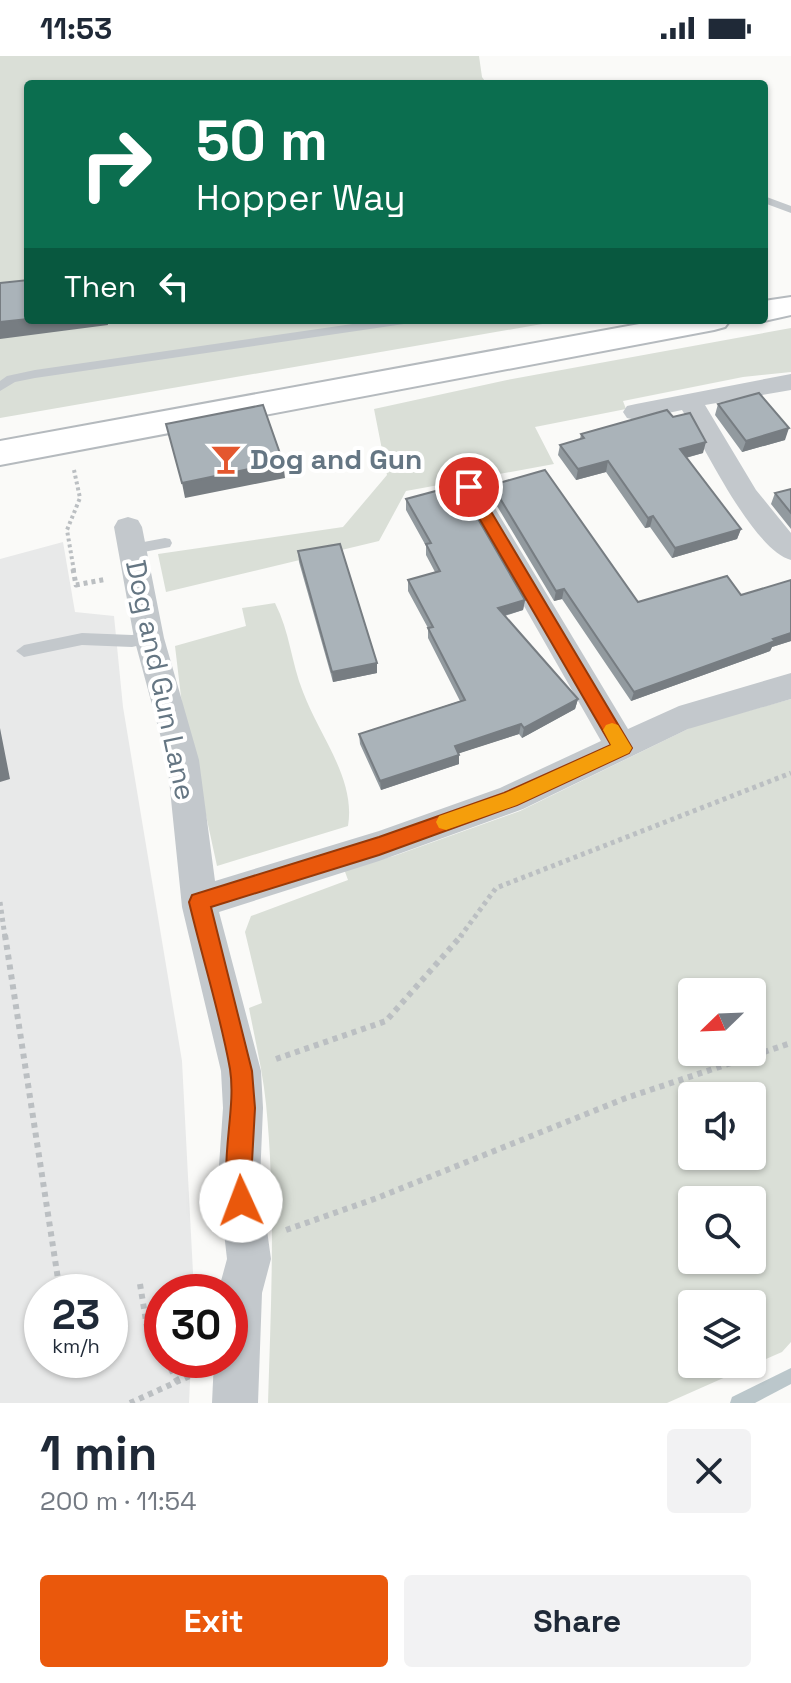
<!DOCTYPE html>
<meta charset="utf-8">
<style>
body{margin:0;font-family:"Space Grotesk",sans-serif;background:#f2f2f3;color:#1f2937;height:100vh;display:flex;flex-direction:column;font-size:30px;white-space:nowrap}
*{box-sizing:border-box;margin:0}
p{font-size:26px;color:#747a83}
.icon{flex:none;width:44px;height:44px;fill:none;stroke:currentColor;stroke-width:2;stroke-linecap:round;stroke-linejoin:round}
.map{position:relative;height:1347px;overflow:hidden}
.drawer{display:flex;flex-direction:column;background:#fff;flex:1}
.drawer>*{flex:none}
.hud{position:absolute;left:24px;top:24px;width:744px;height:244px;border-radius:8px;box-shadow:0 2px 6px #0004;background:#0b6e4f;color:#fff;overflow:hidden}
.needle{width:52px;rotate:247deg}
.tools{position:absolute;left:678px;top:922px;display:grid;gap:16px}
.tools a{display:grid;place-items:center;width:88px;height:88px;border-radius:8px;background:#fff;box-shadow:0 2px 6px #0004;font-size:40px}
.speed{position:absolute;left:24px;top:1218px;display:flex;gap:16px;font-size:40px;font-weight:700;text-align:center}
.speed>*{display:grid;place-content:center;width:104px;height:104px;border-radius:50%;background:#fff;box-shadow:0 2px 6px #0004;line-height:1}
.speed small{font-size:20px;font-weight:400}
.speed .limit{border:12px solid #d22;background:#fff;color:#111}
.pin{position:absolute;display:grid;place-items:center;width:68px;height:68px;color:#fff;margin:-34px;border:4px solid #fff;border-radius:50%;box-shadow:0 2px 8px #0007}
.me{position:absolute;width:88px;margin:-44px;rotate:358deg;stroke-linejoin:round;filter:drop-shadow(0 0 6px #0008)}
.turn{display:flex;align-items:center;gap:28px;height:168px;padding:0 40px;font-size:36px}
.turn .icon{width:104px;height:104px;stroke-width:2.5}
.turn b{display:block;font-size:56px;line-height:68px}
.then{display:flex;align-items:center;height:76px;padding:0 40px;background:#0003;gap:16px;font-size:30px}
.round{display:grid;place-items:center;flex:none;width:84px;height:84px;border-radius:8px;background:#f2f2f3}
.head{display:flex;align-items:center;justify-content:space-between;height:136px;padding:0 40px}
h1{font-size:48px;font-weight:800;line-height:60px}
.button{display:flex;gap:16px;margin-top:auto;padding:16px 40px}
.button a{flex:1;height:92px;border-radius:8px;background:#ea580c;color:#fff;font-size:32px;font-weight:800;line-height:92px;text-align:center}
.button a+a{background:#f2f2f3;color:#1f2937}
.status{display:flex;justify-content:space-between;align-items:center;height:56px;padding:0 40px;background:#fff;direction:ltr}
.status svg{height:22px;fill:currentColor}
.map>svg:first-child{display:block}
.built{fill:#e8e9e9;fill-rule:evenodd}
.green{fill:#dadfd7;fill-rule:evenodd}
.lines{fill:none;stroke-linecap:round;stroke-linejoin:round}
.stream{fill:#bbc7cb;fill-rule:evenodd}
.primary-casing{stroke:#b5babe;stroke-width:4}
.path-far2{stroke:#bbbfc2;stroke-width:4;stroke-dasharray:3 3;stroke-linecap:butt}
.path-far1{stroke:#bbbfc2;stroke-width:5;stroke-dasharray:4 4;stroke-linecap:butt}
.path{stroke:#bbbfc2;stroke-width:6;stroke-dasharray:5 5;stroke-linecap:butt}
.lane{fill:#c3c8cc;fill-rule:evenodd}
.street{fill:#c3c8cc;fill-rule:evenodd}
.primary{fill:#fff;fill-rule:evenodd}
.wall{fill:#929a9f}
.shaded-wall{fill:#777d82}
.building{fill:#aab3b9;stroke:#777d82;stroke-width:2}
.route{fill:#ea580c;stroke:#983908;stroke-width:2}
.slow{fill:#f59e0b}
.labels{text-anchor:middle;dominant-baseline:central;stroke-width:8;stroke-linejoin:round;paint-order:stroke}
.poi-label{font-size:28px;font-weight:bold;fill:#657683;stroke:#fff;text-anchor:start}
.street-label{font-size:28px;fill:#657683;stroke:#fff}
</style>
<div class="status"><b>11:53</b><svg viewBox="0 0 49 12"><path d="M0 12V9h3v3zM5 12V6h3v6zM10 12V3h3v9zM15 12V0h3v12zM26 1h20v11H26zM47 4h2v5h-2z"/></svg></div>
<div class="map">
<svg width="791" height="1347" viewBox="0 0 791 1347">
<rect width="100%" height="100%" fill="#fafaf8"/>
<path class="built" d="M63,486l12,70 39,4 9,91 59,354 12,231h-32v68h29l-2,43h-189v-844zM42,1236h68v68h-68z"/>
<path class="green" d="M0,0h479l3,21 5,7h-459v236h537l-565,98z
M791,272v44l-48,5 -120,24 3,8 -91,18 19,37 -148,27 -27,50 -213,51 -8,-38 185,-27 44,-52 -13,-66 133,-29z
M275,547c15,29 16,59 28,89 16,43 53,87 45,134l-131,40 -35,-161 -7,-59 71,-20 -4,-18z
M791,643v643l-9,10 -115,51h-399c3,-100 8,-199 -2,-299 -3,-32 -11,-64 -17,-96l13,-5 -17,-71 6,-16 97,-36 -4,-11 50,-13 126,-45 176,-86zM692,936h60v60h-60zM692,1040h60v60h-60zM692,1144h60v60h-60zM692,1248h60v60h-60z"/>
<g class="lines">
<path class="stream" d="M791,1312v16l-36,19h-25l2,-6z"/>
<defs>
<path id="primary" d="M791,241v18l-27,6 -2,-1 2,-19z
M661,264h69l-5,7 -11,3 -714,135v-24z"/>
</defs>
<use href="#primary" class="primary-casing"/>
<path class="path-far2" d="M74,515l-7,-41 13,-32 -6,-28"/>
<path class="path-far1" d="M73,513l3,16 31,-6
M0,846l5,35
M460,881l36,-49 295,-115"/>
<path class="path" d="M5,879l55,357
M276,1003l110,-38 76,-86
M286,1174l91,-32 249,-100 165,-55
M140,1228l7,43 15,27
M166,1304l12,22
M130,1347l64,-29"/>
<path class="lane" d="M764,140l27,10v7l-27,-10z
M380,264h30l-6,4 -369,54 -20,4 -15,9v-10l7,-5 28,-6z
M165,482l5,1 2,4 -2,4 -37,7 -7,-5 7,-5z
M149,576l8,6 -3,4 -22,5 -50,-2 -58,12 -8,-6 8,-6 58,-12 50,2z"/>
<path class="street" d="M791,318v16l-86,15 51,85 35,43v27c-39,-11 -87,-115 -109,-150l-46,10 -9,-2 -4,-6 4,-6 9,-2z
M469,422l9,2 150,249 51,-23 112,-33v26l-103,30 -165,80 -144,52 -160,51 42,159 2,37 -3,72 11,79 -9,34 -4,110h-46l2,-43h16v-68h-12l9,-33 -9,-79 5,-72 -2,-37 -39,-164 -15,-147 -33,-122 -20,-111 4,-7 10,-3 10,3 4,7 22,111 35,122 16,121 164,-50 121,-43 101,-47 -145,-254 4,-7z"/>
<use href="#primary" class="primary"/>
</g>
<path class="wall" d="M718,348l67,36 -43,12 -27,-37z
M581,378l122,19 -17,5 55,71 -4,10 -65,19 -22,-31 -5,1 -39,-56 -30,8 -18,-25 2,-10 20,-6z
M492,429l146,117 103,-7 50,-15v61l-19,6 -2,4 -139,50 -69,-102 -8,2 -63,-105z
M791,433v40l-20,-25 4,-11z
M452,440l73,104 -2,10 -18,6 73,83 -3,10 -53,29 -3,-4 -60,19v11l-78,26 -21,-46 -1,-10 101,-33 -32,-63v-10l-20,-37v-11l27,-8 -9,-17v-9l-20,-36v-11z
M298,495l79,122 -44,9 -34,-120z"/>
<path class="shaded-wall" d="M28,263v1h79l1,5 -108,14v-17z
M789,372l-4,12 -43,12 4,-11z
M706,386l-3,11 -26,7 3,-11z
M608,405l-2,11 -30,8 2,-11z
M283,406l2,16 -100,20 -3,-15z
M653,460l-3,11 -5,1 3,-10z
M741,473l-4,10 -65,19 3,-10z
M564,533l-2,10 -8,2 2,-10z
M525,544l-2,10 -27,8 2,-10z
M791,577v8l-19,6 -2,4 -139,50 3,-9z
M377,607v10l-44,9 -1,-10z
M578,643l-3,10 -53,29 2,-10z
M521,668l-2,10 -65,21 1,-9z
M0,672l10,51 -10,3z
M459,699v9l-78,26 -1,-9z"/>
<path class="building" d="M28,224v39l-28,3v-39z
M759,337l30,35 -43,13 -28,-37z
M263,349l20,57 -101,21 -16,-59z
M667,354l6,7 17,-4 16,29 -26,7 61,80 -66,19 -22,-32 -5,2 -40,-57 -30,8 -18,-24 24,-7 -3,-4z
M545,414l93,132 89,-26 14,19 50,-15v53l-18,6 2,2 -141,51 -70,-103 -8,2 -64,-106z
M447,432l5,8 11,-3 62,107 -27,8 80,91 -54,29 -3,-4 -66,22 4,9 -79,26 -21,-47 106,-34 -37,-72 5,-1 -25,-47 32,-9 -14,-27 5,-1 -25,-44z
M791,433v24l-16,-20z
M340,488l37,119 -45,9 -34,-121z"/>
<path class="route" d="M469,426l5,1 158,265 -3,5 -112,52 -138,50 -168,52 41,164 3,37 -4,72 2,21 -3,9 -9,3 -8,-3c-17,-40 4,-97 -3,-141 -10,-56 -28,-112 -41,-167l3,-7 187,-58 125,-44 107,-48 -150,-258z"/>
<path class="slow" d="M612,667l6,2 14,23 -3,5 -112,52 -71,25 -7,-2 -3,-6 3,-6 66,-23 106,-48 -8,-15 3,-5z"/>
<defs>
<symbol id="bar-bare" viewBox="-9 -9 18 18"><path d="M-6-5H6L.8 .8V4.5H3.5V6h-7V4.5H-.8V.8Z" fill="#e4572e" stroke="#fff" stroke-width="2.5" paint-order="stroke"/></symbol>
</defs>
<g fill-rule="evenodd">
<use href="#bar-bare" x="204" y="381" width="44" height="44"/>
</g>
<g class="labels">
<g class="poi-label">
<text x="250" y="403">Dog and Gun</text>
</g>
<g class="street-label">
<text transform="translate(161 624) rotate(78)">Dog and Gun Lane</text>
</g>
</g>
</svg>
<div class="tools">
<a><svg class="needle" viewBox="-14 -14 28 28"><path d="M0-13l5 13h-10z" fill="#e53935"/><path d="M0 13l5-13h-10z" fill="#747a83"/></svg></a>
<a><svg class="icon" aria-label="sound" viewBox="0 0 24 24"><path d="M4 9h4l5-4v14l-5-4H4zM17 9q2 3 0 6"/></svg></a>
<a><svg class="icon" aria-label="search" viewBox="0 0 24 24"><circle cx="10" cy="10" r="6"/><path d="M15 15l6 6"/></svg></a>
<a><svg class="icon" aria-label="layers" viewBox="0 0 24 24"><path d="M12 4l9 5-9 5-9-5zM3 14l9 5 9-5"/></svg></a>
</div>
<div class="speed"><div>23<small>km/h</small></div><div class="limit">30</div></div>
<div class="pin" style="left:469px;top:431px;background:#d93025"><svg class="icon" aria-label="arrive" viewBox="0 0 24 24"><path d="M6 21V4h12l-3 4 3 4H6"/></svg></div>
<svg class="me" style="left:241px;top:1145px" viewBox="-20 -20 40 40"><circle r="19" fill="#fff"/><path d="M0-13L10 11 0 6-10 11z" fill="#ea580c"/></svg>
<div class="hud">
<div class="turn"><svg class="icon" aria-label="right" viewBox="0 0 24 24"><path d="M7 20v-9h11M14 6l5 5-5 5"/></svg><div><b>50 m</b>Hopper Way</div></div>
<div class="then">Then<svg class="icon" aria-label="left" viewBox="0 0 24 24"><path d="M17 20v-9H6M10 6l-5 5 5 5"/></svg></div>
</div>
</div>
<section class="drawer">
<div class="head"><div><h1>1 min</h1><p>200 m · 11:54</p></div><a class="round"><svg class="icon" aria-label="close" viewBox="0 0 24 24"><path d="M6 6l12 12M18 6L6 18"/></svg></a></div>
<div class="button"><a>Exit</a><a>Share</a></div>
</section>
